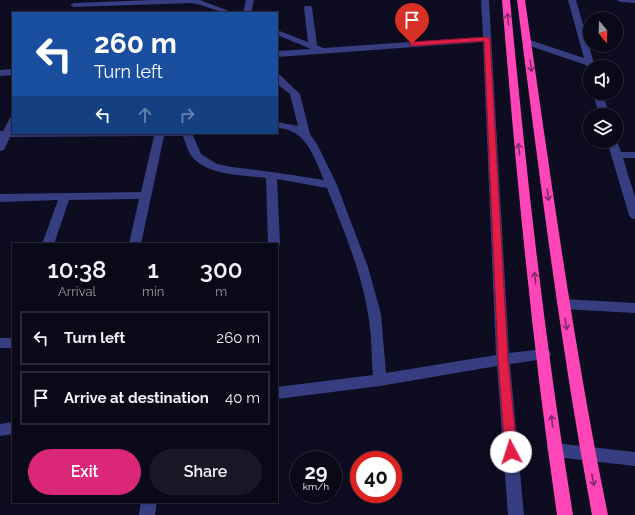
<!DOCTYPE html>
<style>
body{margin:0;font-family:Raleway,sans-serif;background:#181725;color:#f1f3f6;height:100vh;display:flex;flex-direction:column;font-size:15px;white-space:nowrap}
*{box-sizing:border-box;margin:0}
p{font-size:13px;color:#999aa2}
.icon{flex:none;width:22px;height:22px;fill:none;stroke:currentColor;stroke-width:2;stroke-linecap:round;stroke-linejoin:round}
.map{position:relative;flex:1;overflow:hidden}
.sheet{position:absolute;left:12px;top:243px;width:266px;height:260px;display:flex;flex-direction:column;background:#0a0918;border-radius:0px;box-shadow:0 1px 3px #0004,0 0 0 1px #2a2a37}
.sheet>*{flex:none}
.guide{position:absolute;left:12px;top:12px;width:266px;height:122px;border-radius:0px;box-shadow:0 1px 3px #0004,0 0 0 1px #2a2a37;background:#1a4fa0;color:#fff;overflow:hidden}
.needle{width:26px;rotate:161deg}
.fabs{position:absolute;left:583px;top:12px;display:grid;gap:8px}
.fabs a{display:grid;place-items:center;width:40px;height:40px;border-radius:50%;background:#0a0918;box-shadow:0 1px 3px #0004,0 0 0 1px #2a2a37;font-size:20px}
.speed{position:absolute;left:290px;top:451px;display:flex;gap:8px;font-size:20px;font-weight:700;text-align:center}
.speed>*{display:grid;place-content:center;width:52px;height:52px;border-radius:50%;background:#0a0918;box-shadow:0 1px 3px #0004,0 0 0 1px #2a2a37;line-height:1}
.speed small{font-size:10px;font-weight:400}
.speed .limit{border:6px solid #d22;background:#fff;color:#111}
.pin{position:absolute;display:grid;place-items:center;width:34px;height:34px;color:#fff;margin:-41px -17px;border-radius:50% 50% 50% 0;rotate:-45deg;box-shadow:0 0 4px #0007}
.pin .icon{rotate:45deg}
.me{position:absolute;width:44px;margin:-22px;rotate:355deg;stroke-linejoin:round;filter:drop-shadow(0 0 3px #0008)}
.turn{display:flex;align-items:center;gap:14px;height:84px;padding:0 16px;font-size:18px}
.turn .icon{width:52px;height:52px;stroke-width:2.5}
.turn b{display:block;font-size:28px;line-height:34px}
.lanes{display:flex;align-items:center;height:38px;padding:0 16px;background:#0003;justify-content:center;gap:20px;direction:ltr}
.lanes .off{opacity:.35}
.eta{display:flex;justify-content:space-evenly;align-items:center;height:68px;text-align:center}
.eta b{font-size:24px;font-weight:600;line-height:28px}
.action{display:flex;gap:8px;margin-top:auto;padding:8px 16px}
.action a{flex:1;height:46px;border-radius:24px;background:#db2777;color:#fff;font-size:16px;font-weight:600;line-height:46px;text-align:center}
.action a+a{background:#181725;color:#f1f3f6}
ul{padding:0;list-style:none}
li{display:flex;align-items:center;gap:12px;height:54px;margin:0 8px 6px;padding:0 8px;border:2px solid #2a2a37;border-radius:0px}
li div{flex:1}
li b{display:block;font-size:15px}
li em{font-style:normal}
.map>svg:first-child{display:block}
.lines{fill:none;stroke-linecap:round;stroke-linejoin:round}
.minor{fill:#363d80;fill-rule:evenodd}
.highway{fill:#ff46b8;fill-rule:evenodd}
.oneway{stroke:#86296c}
.route{fill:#e11d48;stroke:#92132f}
</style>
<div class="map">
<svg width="635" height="515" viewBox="0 0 635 515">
<rect width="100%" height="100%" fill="#0d0c20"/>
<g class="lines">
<path class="minor" d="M152,0h48l34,13c-15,0 -27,-7 -42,-10l-118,4 -4,-2 4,-2z
M246,0h8l-3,13h-8z
M481,0h8l20,353 35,-4 5,1 2,4 -2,4 -5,1 -34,5 14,151h-16l-11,-149 -117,20 -103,13v-12l96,-12c-2,-20 -1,-41 -5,-61 -6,-41 -26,-88 -41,-126l-50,-9 3,65 -3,3v-3h-9l-2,-66c-23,-3 -54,-2 -72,-19 -6,-6 -8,-15 -11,-23h-19l-23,108h-12l10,-45 -70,1 -15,44h-12l16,-44 -58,2v-8l141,-2 13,-56 -144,1 -6,13 -4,1v-20h3l7,-13 3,-1v16h179l9,21 16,10 15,3 47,6 45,7c-10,-23 -18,-51 -47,-52v-6l21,4 -8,-32 -13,-10v-10l3,1 20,19 10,40 7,10 20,41 31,82 13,47 5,59 110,-18 -13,-313 -206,15v-6l34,-2 -34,-14v-5l31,12 -4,-34 1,-2h6l1,2 5,37 6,3 160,-11z
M568,0h8l19,67h-5v2h-2l-2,-4 -62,-21 -1,-2 4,-3 57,19z
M617,0h18v3l-14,-1z
M13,69v6l-13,1v-6z
M593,93h10l6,22h-10z
M616,139l5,13h14v6h-12l12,39v22l-4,-1 -2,-3 -22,-74h9z
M563,299l72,4v10l-72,-4 -5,-2 -1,-3 1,-3z
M0,338h13v10h-13z
M13,422v12l-13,2v-12z
M555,443l80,9v14l-80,-9 -5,-2 -3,-5 3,-5z
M141,502h16l-2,13h-16z"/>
<path class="highway" d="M502,0h8c16,172 35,344 63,515h-16c-25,-171 -41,-343 -55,-515z
M517,0h8c25,172 48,344 83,515h-16c-32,-171 -53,-343 -75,-515z"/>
</g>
<defs><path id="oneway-shaft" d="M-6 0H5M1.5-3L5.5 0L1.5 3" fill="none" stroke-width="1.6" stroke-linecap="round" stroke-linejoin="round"/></defs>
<g class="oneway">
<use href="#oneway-shaft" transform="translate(508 19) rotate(-96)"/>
<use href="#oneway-shaft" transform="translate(531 66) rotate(82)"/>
<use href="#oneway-shaft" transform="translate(519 149) rotate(-96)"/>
<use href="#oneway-shaft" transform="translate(548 195) rotate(83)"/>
<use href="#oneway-shaft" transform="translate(535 278) rotate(-97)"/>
<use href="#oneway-shaft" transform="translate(566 324) rotate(81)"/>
<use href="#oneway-shaft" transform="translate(552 421) rotate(-97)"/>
<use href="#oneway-shaft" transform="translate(593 480) rotate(79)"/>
</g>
<path class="route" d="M487,37l3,2 18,320 9,93 -2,4 -4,2 -4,-2 -2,-4 -7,-93 -14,-318 -72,5 -3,-2 3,-2z"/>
</svg>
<div class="fabs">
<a><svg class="needle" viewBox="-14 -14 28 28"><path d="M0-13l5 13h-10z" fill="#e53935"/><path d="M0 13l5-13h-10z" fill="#999aa2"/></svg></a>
<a><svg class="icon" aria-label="sound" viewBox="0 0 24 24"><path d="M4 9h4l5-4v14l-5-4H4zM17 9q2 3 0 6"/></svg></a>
<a><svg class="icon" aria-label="layers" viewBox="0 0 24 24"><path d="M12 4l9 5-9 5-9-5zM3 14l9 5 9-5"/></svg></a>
</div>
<div class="speed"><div>29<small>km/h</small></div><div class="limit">40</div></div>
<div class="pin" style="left:412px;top:44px;background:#d93025"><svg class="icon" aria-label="arrive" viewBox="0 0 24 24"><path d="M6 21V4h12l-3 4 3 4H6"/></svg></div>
<svg class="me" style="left:511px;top:452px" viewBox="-20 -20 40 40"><circle r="19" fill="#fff"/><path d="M0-13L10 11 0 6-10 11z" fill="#e11d48"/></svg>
<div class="guide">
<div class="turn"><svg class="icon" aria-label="left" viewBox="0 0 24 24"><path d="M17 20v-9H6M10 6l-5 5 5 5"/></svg><div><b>260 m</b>Turn left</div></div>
<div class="lanes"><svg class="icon" aria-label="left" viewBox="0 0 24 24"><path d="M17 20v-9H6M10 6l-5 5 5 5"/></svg><svg class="icon off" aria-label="ahead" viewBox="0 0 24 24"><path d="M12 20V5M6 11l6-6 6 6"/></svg><svg class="icon off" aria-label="right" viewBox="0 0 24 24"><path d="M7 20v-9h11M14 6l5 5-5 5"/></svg></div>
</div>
<section class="sheet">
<div class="eta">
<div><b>10:38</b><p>Arrival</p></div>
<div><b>1</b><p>min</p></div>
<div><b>300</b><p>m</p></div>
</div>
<ul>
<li><svg class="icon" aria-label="left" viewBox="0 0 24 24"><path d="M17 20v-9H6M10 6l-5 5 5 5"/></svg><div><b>Turn left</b></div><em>260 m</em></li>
<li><svg class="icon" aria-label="arrive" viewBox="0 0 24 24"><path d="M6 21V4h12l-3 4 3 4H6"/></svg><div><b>Arrive at destination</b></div><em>40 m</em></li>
</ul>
<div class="action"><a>Exit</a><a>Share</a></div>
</section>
</div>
